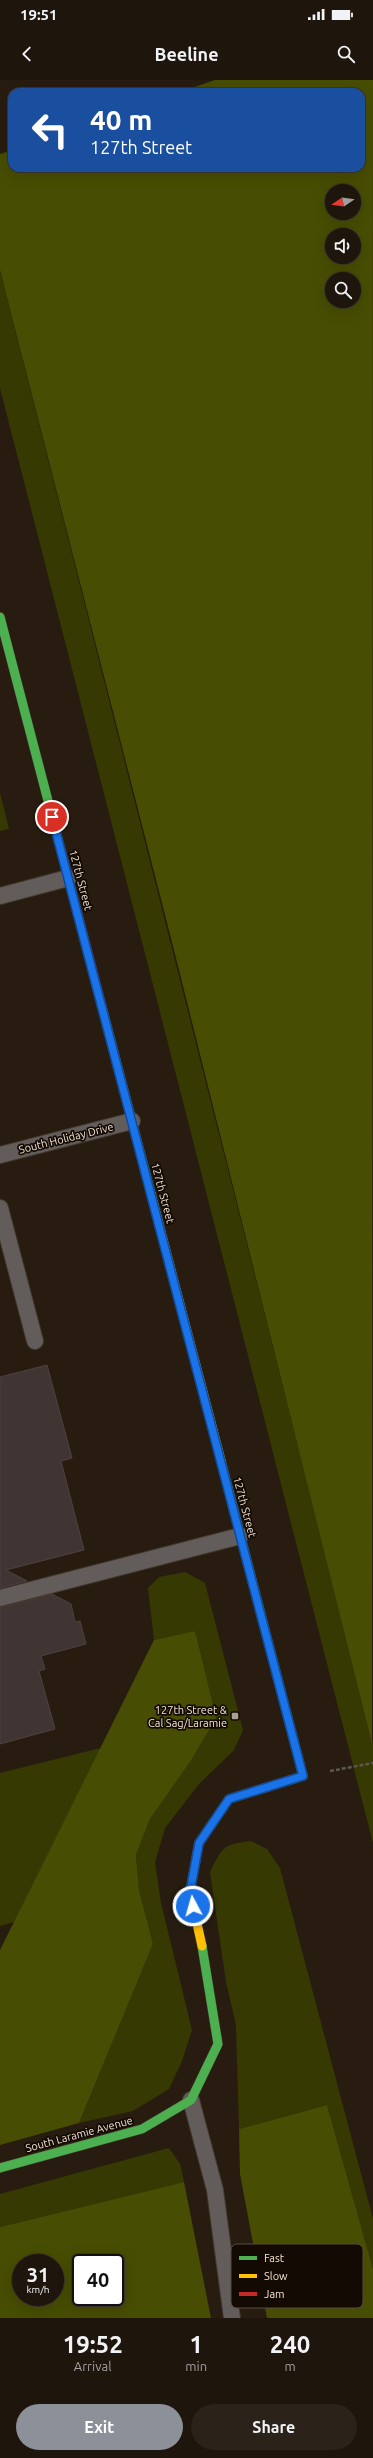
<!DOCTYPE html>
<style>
body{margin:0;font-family:Ubuntu,sans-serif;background:#2b221a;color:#f1f3f6;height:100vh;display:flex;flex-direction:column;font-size:15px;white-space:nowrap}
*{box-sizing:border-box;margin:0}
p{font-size:13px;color:#a19f9d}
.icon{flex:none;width:22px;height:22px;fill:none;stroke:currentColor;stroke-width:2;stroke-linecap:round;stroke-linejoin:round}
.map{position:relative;height:2238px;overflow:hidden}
.panel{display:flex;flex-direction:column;background:#1e150c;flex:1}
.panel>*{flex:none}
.banner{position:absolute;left:8px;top:8px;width:357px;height:84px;border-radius:12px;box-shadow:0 4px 16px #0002,0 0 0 1px #3c342d;background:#1a4fa0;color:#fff;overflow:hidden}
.needle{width:26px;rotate:257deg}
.tools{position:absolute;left:325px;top:104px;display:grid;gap:8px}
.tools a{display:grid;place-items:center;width:36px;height:36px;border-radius:50%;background:#1e150c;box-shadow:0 4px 16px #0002,0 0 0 1px #3c342d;font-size:20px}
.speed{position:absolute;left:12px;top:2174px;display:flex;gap:8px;font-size:20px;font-weight:700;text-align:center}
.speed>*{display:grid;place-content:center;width:52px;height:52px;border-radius:50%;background:#1e150c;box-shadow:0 4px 16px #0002,0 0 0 1px #3c342d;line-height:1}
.speed small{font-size:10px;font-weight:400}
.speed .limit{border:2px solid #111;border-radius:6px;background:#fff;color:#111}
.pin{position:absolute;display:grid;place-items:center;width:34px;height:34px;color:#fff;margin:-17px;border:2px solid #fff;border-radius:50%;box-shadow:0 1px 4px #0007}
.me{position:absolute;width:44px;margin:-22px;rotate:354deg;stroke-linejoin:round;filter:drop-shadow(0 0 3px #0008)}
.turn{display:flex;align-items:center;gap:14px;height:84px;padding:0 16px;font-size:18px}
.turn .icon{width:52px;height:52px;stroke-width:2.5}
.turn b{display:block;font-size:28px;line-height:34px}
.eta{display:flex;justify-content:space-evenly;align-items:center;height:68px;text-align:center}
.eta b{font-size:24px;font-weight:700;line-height:28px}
.button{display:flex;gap:8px;margin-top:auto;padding:8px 16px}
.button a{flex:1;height:46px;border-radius:24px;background:#8c9099;color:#fff;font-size:16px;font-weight:700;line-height:46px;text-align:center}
.button a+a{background:#2b221a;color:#f1f3f6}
.status{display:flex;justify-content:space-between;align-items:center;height:28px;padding:0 20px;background:#1e150c;direction:ltr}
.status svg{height:11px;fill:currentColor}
header{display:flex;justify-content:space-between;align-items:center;height:52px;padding:0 16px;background:#1e150c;font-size:18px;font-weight:700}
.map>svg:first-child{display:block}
.green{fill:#363a02}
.forest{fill:#474d02;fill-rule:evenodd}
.building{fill:#403533;stroke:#4d4240}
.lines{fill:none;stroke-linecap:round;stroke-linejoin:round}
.lane-casing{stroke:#43382d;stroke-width:18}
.fast-casing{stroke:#43382d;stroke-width:10}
.slow-casing{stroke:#43382d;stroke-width:10}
.jam-casing{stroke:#43382d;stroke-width:10}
.path{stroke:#5e5651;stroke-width:2.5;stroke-dasharray:4 2;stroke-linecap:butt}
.lane{stroke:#625c5a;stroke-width:16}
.fast{stroke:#4caf50;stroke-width:9}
.slow{stroke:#ffc107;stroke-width:9}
.jam{stroke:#c62828;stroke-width:9}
.route-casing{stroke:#114b97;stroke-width:10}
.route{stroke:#1a73e8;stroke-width:7}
.poi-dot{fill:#ac9e91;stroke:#130a03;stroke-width:1.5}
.labels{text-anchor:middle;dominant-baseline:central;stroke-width:3.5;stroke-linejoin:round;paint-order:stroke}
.street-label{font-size:11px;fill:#f3e4d6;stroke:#130a03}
.poi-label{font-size:11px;fill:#f3e4d6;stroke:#130a03;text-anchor:end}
.key{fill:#130a03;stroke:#564b42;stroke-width:1}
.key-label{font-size:11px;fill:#f3e4d6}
</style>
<div class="status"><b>19:51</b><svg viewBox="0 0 49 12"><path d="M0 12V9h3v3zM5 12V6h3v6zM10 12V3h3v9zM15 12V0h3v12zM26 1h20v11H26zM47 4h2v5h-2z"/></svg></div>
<header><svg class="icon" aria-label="back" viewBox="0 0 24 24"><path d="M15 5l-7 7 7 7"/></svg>Beeline<svg class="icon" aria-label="search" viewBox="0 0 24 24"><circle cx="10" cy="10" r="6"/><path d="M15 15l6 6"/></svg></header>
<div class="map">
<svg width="373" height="2238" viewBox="0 0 373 2238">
<rect width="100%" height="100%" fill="#281c10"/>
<path class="green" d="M0,190l373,1472v101l-373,-1455z
M0,713l9,36 -9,2z
M185,1492l20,11 38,147 -9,20 -35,34 -34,44 -10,34 6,41 31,127 -10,31 -13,28 -36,22 -54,12 74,-179 -14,-54 -3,-35 14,-36 40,-57 6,-131 -42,9 -6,-52 11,-11z
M101,1668l-87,174 -14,4v-153z
M251,1761l16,8 13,19 93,351v50l-46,-164 -88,24 -3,-104 -10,-43 -16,-110c12,-24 13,-28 41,-31z
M169,2068l11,16 4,18 -184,45v-33z"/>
<path class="forest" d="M215,0h158l-1,1663 -198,-793 -174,-680v-116l12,-4v18h349v-76h-181zM332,111h22v22h-22zM332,155h22v22h-22zM332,199h22v22h-22z
M195,1551l21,87 -26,44 -40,57 -14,36 3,35 14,54 -74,179 -79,22v-195l154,-310z
M327,2025l46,164v49h-106l-27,-144 -1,-45z
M184,2102l27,136h-211v-91zM21,2183h34v34h-34zM81,2183h34v34h-34z"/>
<path class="building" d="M47,1285l25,93 -11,3 23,89 -78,20 21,11 -27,7v-211z
M52,1514l19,10 4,18 5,-1 6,23 -45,12 4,13 -6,2 16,58 -55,15v-137z"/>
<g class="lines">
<defs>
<path id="lane" d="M0,816l68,-18
M0,1075l132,-34
M0,1128l35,133
M0,1518l240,-62
M191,2020l24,90 17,128"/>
<path id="fast" d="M0,537l58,222
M103,931l48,183
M221,1381l82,315
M0,2088l142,-39 49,-29 27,-56 -16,-98"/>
<path id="slow" d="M151,1114l70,267
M202,1866l-12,-54 9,-49 30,-44 74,-23"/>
<path id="jam" d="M58,759l45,172"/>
</defs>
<use href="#lane" class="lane-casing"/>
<use href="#fast" class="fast-casing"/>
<use href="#slow" class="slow-casing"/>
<use href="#jam" class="jam-casing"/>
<path class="path" d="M330,1691l43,-8"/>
<use href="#lane" class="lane"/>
<use href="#fast" class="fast"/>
<use href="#slow" class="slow"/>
<use href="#jam" class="jam"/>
</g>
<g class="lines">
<defs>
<path id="route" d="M52,737l251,959 -74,23 -30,44 -9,49 3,14"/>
</defs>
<use href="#route" class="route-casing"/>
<use href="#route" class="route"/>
</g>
<rect class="poi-dot" x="231" y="1632" width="8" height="8" rx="2"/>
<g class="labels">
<g class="street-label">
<text transform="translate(81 800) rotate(75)">127th Street</text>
<text transform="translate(66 1058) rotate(-14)">South Holiday Drive</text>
<text transform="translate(163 1113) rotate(75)">127th Street</text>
<text transform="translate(245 1427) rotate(75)">127th Street</text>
<text transform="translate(79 2054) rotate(-15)">South Laramie Avenue</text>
</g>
<g class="poi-label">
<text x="227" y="1630">127th Street &amp;<tspan x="227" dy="13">Cal Sag/Laramie</tspan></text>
</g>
</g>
<rect x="231" y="2164" width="132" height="64" rx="6" class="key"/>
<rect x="239" y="2176" width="18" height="4" fill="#4caf50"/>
<rect x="239" y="2194" width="18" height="4" fill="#ffc107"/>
<rect x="239" y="2212" width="18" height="4" fill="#c62828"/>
<g class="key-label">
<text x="264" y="2182">Fast</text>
<text x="264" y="2200">Slow</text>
<text x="264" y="2218">Jam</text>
</g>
</svg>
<div class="tools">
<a><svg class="needle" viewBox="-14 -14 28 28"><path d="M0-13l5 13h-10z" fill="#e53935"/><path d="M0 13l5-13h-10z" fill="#a19f9d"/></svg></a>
<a><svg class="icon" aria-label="sound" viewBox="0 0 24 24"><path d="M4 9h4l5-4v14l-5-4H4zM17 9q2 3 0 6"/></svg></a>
<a><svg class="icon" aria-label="search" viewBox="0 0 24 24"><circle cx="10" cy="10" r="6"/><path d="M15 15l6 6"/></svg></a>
</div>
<div class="speed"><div>31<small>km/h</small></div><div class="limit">40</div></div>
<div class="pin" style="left:52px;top:737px;background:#d93025"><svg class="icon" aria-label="arrive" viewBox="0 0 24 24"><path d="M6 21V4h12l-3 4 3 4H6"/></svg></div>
<svg class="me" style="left:193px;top:1826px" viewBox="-20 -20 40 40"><circle r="17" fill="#1a73e8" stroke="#fff" stroke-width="3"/><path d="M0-11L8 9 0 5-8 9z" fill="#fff"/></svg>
<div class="banner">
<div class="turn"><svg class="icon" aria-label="left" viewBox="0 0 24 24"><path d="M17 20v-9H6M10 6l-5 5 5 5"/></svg><div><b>40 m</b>127th Street</div></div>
</div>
</div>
<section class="panel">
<div class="eta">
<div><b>19:52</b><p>Arrival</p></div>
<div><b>1</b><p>min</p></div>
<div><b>240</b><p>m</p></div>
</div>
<div class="button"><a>Exit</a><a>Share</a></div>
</section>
